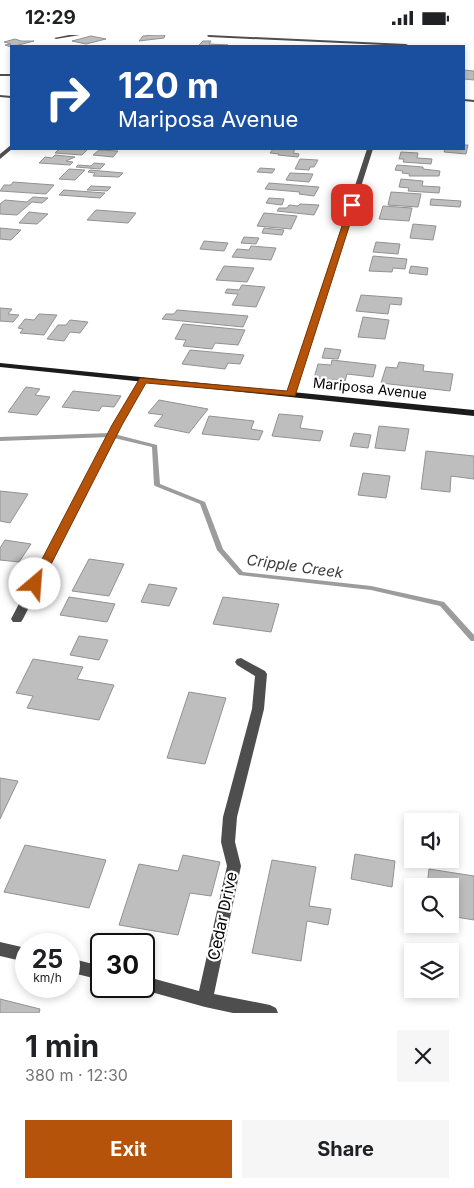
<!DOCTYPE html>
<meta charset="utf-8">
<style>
body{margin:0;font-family:Inter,sans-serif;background:#f6f6f6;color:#202124;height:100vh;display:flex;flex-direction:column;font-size:19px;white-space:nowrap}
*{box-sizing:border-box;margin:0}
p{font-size:16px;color:#757577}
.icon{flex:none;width:28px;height:28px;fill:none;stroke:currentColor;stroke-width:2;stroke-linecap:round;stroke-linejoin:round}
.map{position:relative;height:978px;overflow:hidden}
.details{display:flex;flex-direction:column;background:#fff;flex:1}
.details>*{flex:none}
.hud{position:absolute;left:10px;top:10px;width:455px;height:105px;border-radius:0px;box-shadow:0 2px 8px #0003;background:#1a4fa0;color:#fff;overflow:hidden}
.buttons{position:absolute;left:404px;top:778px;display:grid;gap:10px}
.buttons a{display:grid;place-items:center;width:55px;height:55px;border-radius:0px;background:#fff;box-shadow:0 2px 8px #0003;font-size:25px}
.speed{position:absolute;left:15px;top:898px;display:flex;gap:10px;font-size:25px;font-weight:700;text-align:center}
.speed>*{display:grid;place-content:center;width:65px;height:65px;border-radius:50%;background:#fff;box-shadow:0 2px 8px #0003;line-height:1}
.speed small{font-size:12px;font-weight:400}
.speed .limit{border:2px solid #111;border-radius:8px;background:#fff;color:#111}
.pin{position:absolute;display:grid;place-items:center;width:42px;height:42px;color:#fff;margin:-21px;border-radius:10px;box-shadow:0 2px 8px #0006}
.me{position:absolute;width:55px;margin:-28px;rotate:27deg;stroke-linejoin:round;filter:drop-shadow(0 0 4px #0008)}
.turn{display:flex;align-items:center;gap:18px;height:105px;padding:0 25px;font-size:22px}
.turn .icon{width:65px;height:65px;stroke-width:2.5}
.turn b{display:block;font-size:35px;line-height:42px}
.round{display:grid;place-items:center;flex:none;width:52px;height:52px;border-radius:0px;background:#f6f6f6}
.head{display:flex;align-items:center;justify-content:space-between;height:85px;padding:0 25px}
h1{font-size:30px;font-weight:700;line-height:38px}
.button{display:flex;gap:10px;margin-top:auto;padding:10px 25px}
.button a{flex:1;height:58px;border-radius:0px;background:#b45309;color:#fff;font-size:20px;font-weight:700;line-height:58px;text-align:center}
.button a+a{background:#f6f6f6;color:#202124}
.status{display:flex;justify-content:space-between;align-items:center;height:35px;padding:0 25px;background:#fff;direction:ltr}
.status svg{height:14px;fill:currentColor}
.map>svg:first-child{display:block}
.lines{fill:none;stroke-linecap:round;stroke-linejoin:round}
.stream{fill:#9c9c9c;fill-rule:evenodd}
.building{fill:#bebebe;stroke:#929292}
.street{fill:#4e4e4e;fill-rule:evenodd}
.secondary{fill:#1b1b1b;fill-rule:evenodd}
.route{fill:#b45309;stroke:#753606}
.labels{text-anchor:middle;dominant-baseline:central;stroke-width:4.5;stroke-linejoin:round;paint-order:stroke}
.street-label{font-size:14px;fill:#000;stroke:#fff}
.water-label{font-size:15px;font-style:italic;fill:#3d3d3d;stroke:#fff}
.near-street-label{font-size:16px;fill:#000;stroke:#fff}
</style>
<div class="status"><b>12:29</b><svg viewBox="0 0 49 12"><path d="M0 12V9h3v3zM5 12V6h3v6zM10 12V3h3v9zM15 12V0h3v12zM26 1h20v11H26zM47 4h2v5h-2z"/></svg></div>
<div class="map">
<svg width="474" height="978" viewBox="0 0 474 978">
<rect width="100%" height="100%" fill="#fff"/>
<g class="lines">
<path class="stream" d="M110,398l47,12 3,39 45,18 18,47 20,23 128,14 73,16 30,33v6h-3l-31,-35 -69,-16 -132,-15 -22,-25 -17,-46 -45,-18 -1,-1 -2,-38 -42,-10 -110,4v-4z"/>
</g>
<path class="building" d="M154,0h11l-1,3 -25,3 4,-5z
M91,1l15,3 -20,5 -14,-3z
M15,4l6,2h13l-23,6 -6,-2 6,-1 -7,-2z
M203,6h8l-2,3 19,1 -30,1z
M464,35l10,1v9l-10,-1z
M464,110h4l-2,9 -22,-2 1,-3h19z
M59,114h29l-6,6 -27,-2z
M269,114h26l-2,4 6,1 -1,3 -20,-2 1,-1 -9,-1 3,-4z
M99,115l19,1 -5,6 -20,-2z
M401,117l17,1 -1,5 15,1 -1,5 -28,-2 1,-3h-5z
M55,120l20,2 -9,4 7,1 -3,3 -31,-2 6,-6 7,1z
M300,124l18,1 -4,7h-4l-1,3 -14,-1z
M94,128l11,1 -5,5 -24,-2 2,-2 13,1z
M397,130l26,2v2l17,2 -1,5h-30l1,-2 -8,-1 1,-2 -8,-1z
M260,133l15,1 -3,4 -15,-1z
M69,134l16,1 -10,10 -16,-1z
M90,135l33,3 -4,4 -26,-1 2,-3 -7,-1z
M290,138l23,1 -4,8 -23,-2z
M401,144l22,2 -1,5 18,1 -1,6 -31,-2 1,-3 -10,-1z
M13,147l41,3 -8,9 -46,-3 4,-6h7z
M269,148l50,4 -5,9 -15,-2 1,-2 -35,-3z
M91,151l20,1 -4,4 -20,-1z
M64,155l41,3 -5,5 -41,-3z
M391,157l30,2 -3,13 -30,-2z
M33,162l15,1 -6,5 -10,-1 -15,13 -17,-1v-10l5,-4 22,2z
M269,163l15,1 -2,6 -16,-2z
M431,164l30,2 -1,6 -30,-2z
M300,169l19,1 -5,10 -37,-4 2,-3h8l2,-3 9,1z
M383,171l29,2 -3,13 -30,-2z
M96,175l40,3 -8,10 -41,-3z
M29,177l19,2 -11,10 -18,-1z
M264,178l33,3 -6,13 -34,-3z
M413,189l23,2 -3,14 -23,-2z
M0,193l21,2 -10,10 -11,-1z
M264,193l20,2 -2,5 -20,-2z
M244,202l15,1 -3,6 -15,-1z
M204,206l24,2 -4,8 -24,-2z
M376,207l24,2 -2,10 -25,-2z
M251,211l25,2 -5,12 -39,-3 5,-8 12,1z
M373,221l34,3 -2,10 -12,-1 -1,4 -23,-1z
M224,231l30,2 -7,14 -31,-2z
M411,231l17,2 -1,7 -18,-2z
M242,250l23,2 -9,20 -24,-2 6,-11 -13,-1 2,-4 12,1z
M361,260l41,3 -1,7 -11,-1 -2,10 -32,-3z
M0,273l12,1 -4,5 11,1 -6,7 -13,-1z
M177,275l71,6 -5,11 -81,-8 4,-5h8z
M39,279l18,1 -13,20 -24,-2 3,-4 -5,-1 7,-9 9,1z
M363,282l26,3 -4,19 -27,-2z
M70,285l18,2 -8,11 -10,-1 -6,9 -17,-2 11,-14h8z
M183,289l62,6 -7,15 -23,-2 -3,6 -29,-3 3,-6 -11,-1z
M325,313l16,2 -3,9 -16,-1z
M190,315l54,5 -4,9 -12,-1 -3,6 -43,-5z
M332,325l44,5 -3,12 -26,-3 -2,7 -31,-3 4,-14 13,1z
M399,327l25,3 -1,6 30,3 -3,17 -69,-8 5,-16 11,1z
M26,352l14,2 -5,6 15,2 -13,18 -29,-3z
M73,356l48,5 -7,11 -12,-1 -3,5 -37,-4z
M159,365l49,9 -19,24 -35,-7 9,-11 -15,-2z
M279,379l24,2 -3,12 23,3 -3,10 -48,-5z
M209,381l45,5 -3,8 12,2 -4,9 -57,-6z
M379,391l30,3 -4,22 -30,-3z
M354,398l17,2 -3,13 -18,-2z
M426,416l48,5v23l-23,-3 -1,16 -29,-3z
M363,438l27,3 -4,22 -28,-3z
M0,456l28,3 -18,29 -10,-2z
M5,505l26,4 -12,18 -19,-2v-12z
M89,524l35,5 -15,32 -37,-5z
M149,549l28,4 -8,18 -28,-4z
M69,562l46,7 -8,18 -47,-7z
M223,562l56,7 -8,28 -58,-8z
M79,601l29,4 -9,20 -29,-5z
M33,624l50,8 -6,12 37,6 -15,35 -72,-12 6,-12 -17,-3z
M189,657l37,6 -21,66 -38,-6z
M0,743l18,3 -18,38z
M25,810l81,15 -17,48 -85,-16z
M355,819l40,7 -3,26 -41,-8z
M183,820l37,7 -9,34 -21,-3 -12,42 -59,-10 20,-61 39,7z
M272,825l44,7 -7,39 22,3 -3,16 -21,-4 -6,40 -49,-8z
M429,834l45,7v44l-24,-4v-30h-23z
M0,964l40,10 -1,4h-39z"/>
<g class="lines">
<path class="street" d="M69,0h11l-24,4 -2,-1z
M208,0l198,9 2,1 -2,1 -197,-9 -2,-1z
M0,39h11v2h-11z
M0,60l11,1v2l-11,-1z
M464,64l10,1v2l-10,-1z
M11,110l1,4 -12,10v-5z
M367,114h6l-78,245 -1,2h-6l-1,-2z
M140,343h3l4,2 -26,45 -98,194 -2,3h-8l-2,-3 102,-194z
M241,623l24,13 2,3 -3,35 -27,108 -2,25 6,24 -27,128 56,11 6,3 2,5h-45l-28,-6 -61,-17 -6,-4h6v-10l55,15 28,-125 -6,-24 2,-25 29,-108 3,-33 -18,-11 -2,-3 2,-3z
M0,907l26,6v14l-26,-6z
M69,923l32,8v14l-32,-8z"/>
<path class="secondary" d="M0,328l474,47v6l-474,-49z"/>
</g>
<path class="route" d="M352,168l4,2 -61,191 -149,-13 -24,42 -81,159 -1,2h-9l-2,-2 83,-159 28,-47 147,13 62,-186z"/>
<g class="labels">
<g class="street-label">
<text transform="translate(370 353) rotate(6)">Mariposa Avenue</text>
</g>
<g class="water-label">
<text transform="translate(295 531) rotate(8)">Cripple Creek</text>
</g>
<g class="near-street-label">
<text transform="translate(222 881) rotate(-78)">Cedar Drive</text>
</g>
</g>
</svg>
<div class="buttons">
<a><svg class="icon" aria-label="sound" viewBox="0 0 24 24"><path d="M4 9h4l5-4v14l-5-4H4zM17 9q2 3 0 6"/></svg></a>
<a><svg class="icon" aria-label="search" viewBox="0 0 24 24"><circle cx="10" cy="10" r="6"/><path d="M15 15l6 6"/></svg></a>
<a><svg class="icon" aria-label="layers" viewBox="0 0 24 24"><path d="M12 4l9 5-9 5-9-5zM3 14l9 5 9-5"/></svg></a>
</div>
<div class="speed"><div>25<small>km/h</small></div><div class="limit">30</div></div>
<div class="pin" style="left:352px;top:170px;background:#d93025"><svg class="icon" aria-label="arrive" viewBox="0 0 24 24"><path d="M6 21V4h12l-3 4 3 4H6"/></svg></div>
<svg class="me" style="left:35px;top:549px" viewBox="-20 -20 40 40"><circle r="19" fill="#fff"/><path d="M0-13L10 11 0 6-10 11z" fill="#b45309"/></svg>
<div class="hud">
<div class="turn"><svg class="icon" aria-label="right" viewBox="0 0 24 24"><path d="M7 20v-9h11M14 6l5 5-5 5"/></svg><div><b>120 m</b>Mariposa Avenue</div></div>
</div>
</div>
<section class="details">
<div class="head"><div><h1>1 min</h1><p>380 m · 12:30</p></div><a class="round"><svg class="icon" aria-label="close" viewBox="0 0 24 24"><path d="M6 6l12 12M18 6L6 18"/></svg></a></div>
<div class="button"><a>Exit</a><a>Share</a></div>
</section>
